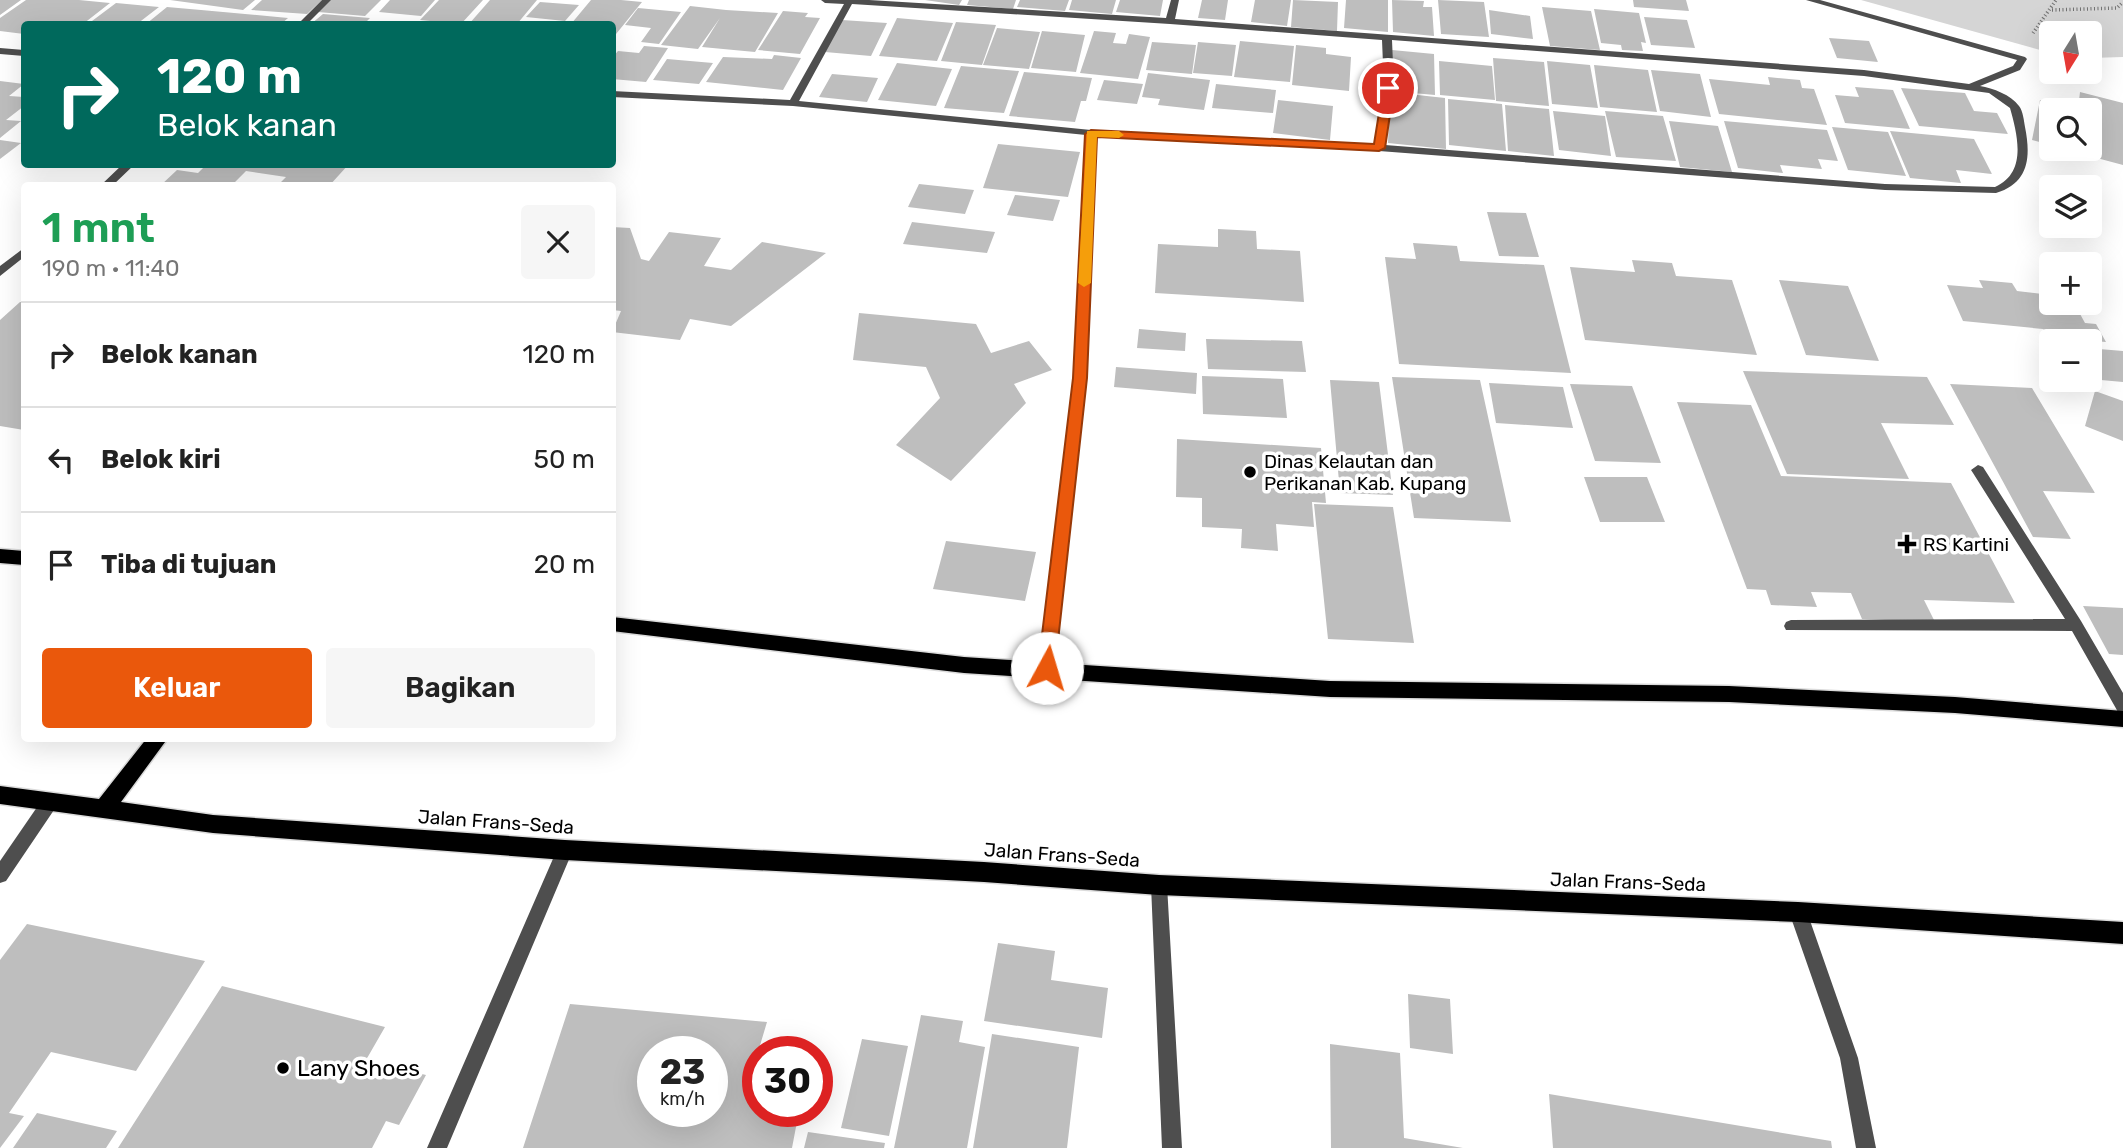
<!DOCTYPE html>
<html lang="id">
<meta charset="utf-8">
<style>
body{margin:0;font-family:Rubik,sans-serif;background:#f6f6f6;color:#222;height:100vh;display:flex;flex-direction:column;font-size:26px;white-space:nowrap}
*{box-sizing:border-box;margin:0}
p{font-size:23px;color:#767676}
.icon{flex:none;width:38px;height:38px;fill:none;stroke:currentColor;stroke-width:2;stroke-linecap:round;stroke-linejoin:round}
.map{position:relative;flex:1;overflow:hidden}
.details{position:absolute;left:21px;top:182px;width:595px;height:560px;display:flex;flex-direction:column;background:#fff;border-radius:7px;box-shadow:0 7px 28px #0002}
.details>*{flex:none}
.hud{position:absolute;left:21px;top:21px;width:595px;height:147px;border-radius:7px;box-shadow:0 7px 28px #0002;background:#00695c;color:#fff;overflow:hidden}
.needle{width:46px;rotate:191deg}
.buttons{position:absolute;left:2039px;top:21px;display:grid;gap:14px}
.buttons a{display:grid;place-items:center;width:63px;height:63px;border-radius:7px;background:#fff;box-shadow:0 7px 28px #0002;font-size:35px}
.speed{position:absolute;left:637px;top:1036px;display:flex;gap:14px;font-size:35px;font-weight:700;text-align:center}
.speed>*{display:grid;place-content:center;width:91px;height:91px;border-radius:50%;background:#fff;box-shadow:0 7px 28px #0002;line-height:1}
.speed small{font-size:18px;font-weight:400}
.speed .limit{border:10px solid #d22;background:#fff;color:#111}
.pin{position:absolute;display:grid;place-items:center;width:60px;height:60px;color:#fff;margin:-30px;border:4px solid #fff;border-radius:50%;box-shadow:0 2px 7px #0007}
.me{position:absolute;width:77px;margin:-38px;rotate:6deg;stroke-linejoin:round;filter:drop-shadow(0 0 5px #0008)}
.turn{display:flex;align-items:center;gap:24px;height:147px;padding:0 21px;font-size:32px}
.turn .icon{width:91px;height:91px;stroke-width:2.5}
.turn b{display:block;font-size:49px;line-height:60px}
.round{display:grid;place-items:center;flex:none;width:74px;height:74px;border-radius:7px;background:#f6f6f6}
.headline{display:flex;align-items:center;justify-content:space-between;height:119px;padding:0 21px}
h1{font-size:42px;font-weight:600;line-height:52px;color:#1e9e55}
.action{display:flex;gap:14px;margin-top:auto;padding:14px 21px}
.action a{flex:1;height:80px;border-radius:7px;background:#ea580c;color:#fff;font-size:28px;font-weight:600;line-height:80px;text-align:center}
.action a+a{background:#f6f6f6;color:#222}
ul{padding:0;list-style:none}
li{display:flex;align-items:center;gap:21px;height:105px;padding:0 21px;border-top:2px solid #e0e0e0}
li div{flex:1}
li b{display:block;font-size:26px}
li em{font-style:normal}
.map>svg:first-child{display:block}
.green{fill:#d5d5d5}
.building{fill:#bebebe;fill-rule:evenodd}
.lines{fill:none;stroke-linecap:round;stroke-linejoin:round}
.primary-casing{stroke:#dbdbdb;stroke-width:3}
.path{stroke:#707070;stroke-width:3.5;stroke-dasharray:1 2.5;stroke-linecap:butt}
.lane{fill:#4e4e4e;fill-rule:evenodd}
.street{fill:#4e4e4e;fill-rule:evenodd}
.primary{fill:#000;fill-rule:evenodd}
.route{fill:#ea580c;stroke:#983908;stroke-width:2}
.slow{fill:#f59e0b}
.poi-dot{fill:#000;stroke:#fff;stroke-width:2.5}
.labels{text-anchor:middle;dominant-baseline:central;stroke-width:7;stroke-linejoin:round;paint-order:stroke}
.poi-label{font-size:19px;fill:#000;stroke:#fff;text-anchor:start}
.street-label{font-size:19px;fill:#000;stroke:#fff}
.near-poi-label{font-size:23px;fill:#000;stroke:#fff;text-anchor:start}
</style>
<div class="map">
<svg width="2123" height="1148" viewBox="0 0 2123 1148">
<rect width="100%" height="100%" fill="#fff"/>
<path class="green" d="M1861,0h262v57l-33,1v-25h-39v20z"/>
<path class="building" d="M0,0h21l-21,15z
M26,0h53l31,3 -27,21h-59v10l-24,-3v-13z
M170,0h85l-12,10z
M262,0h60l-15,14 -56,-4z
M330,0h51l-16,16 -47,-4z
M390,0h45l-14,16 -42,-4z
M439,0h44l-22,24 -41,-4z
M490,0h47l-20,24h-48z
M591,0h30l21,2 -30,37v-15h-41z
M925,0h37l-3,5z
M969,0h47l-3,9 -46,-4z
M1020,0h49l-4,11 -48,-4z
M1072,0h44l-4,14 -43,-4z
M1120,0h43l-3,16 -44,-4z
M1202,0h26l-3,20 -27,-2z
M1255,0h36l-4,26 -36,-4z
M1293,0l45,2 -1,29 -46,-4z
M1346,0h42v32l-44,-4z
M1392,0l32,1 -1,6h9l2,29 -41,-4z
M1438,0l46,2 5,35 -48,-3z
M1633,0h53l3,11 -55,-4z
M540,2l39,3 -14,16 -39,-4z
M116,3l43,4 -22,17h-49z
M690,6l36,4 52,3 -23,39 -53,-5 18,-29 -22,31 -37,-4z
M167,7l34,3 87,8 -7,6h-135z
M1542,7l49,4 9,39 -50,-4z
M638,8l43,4 -22,32 -18,-2 10,-14 -26,-3z
M1594,9l45,4 7,30 -5,-1 2,9 -21,-1 -1,-5 -20,-2z
M1489,10l41,6 3,23 -42,-5z
M783,11l25,2 -3,4 15,1 -20,36 -42,-4z
M323,14l47,4 -6,6h-53z
M1644,17l43,3 8,28 -44,-3z
M897,18l56,5 -16,38 -58,-5z
M842,20l45,3 -16,33 -46,-4z
M956,22l40,3 -14,40 -41,-4z
M997,28l43,4 -11,37 -46,-4z
M1042,31l43,4 -9,37 -45,-4z
M1094,31l22,2 -3,10 13,1 3,-10 21,3 -12,42 -58,-6z
M1829,38l40,3 9,21 -41,-4z
M1240,41l54,5 -4,36 -56,-5z
M1152,42l44,3 -4,29 -46,-4z
M1198,42l38,3 -4,31 -39,-3z
M1296,45l30,3v6l25,3 -2,34 -57,-6z
M644,46l24,2 -22,34 -34,-3v-21l6,-7 21,2z
M1392,50l42,4 1,41 -44,-4z
M774,55l27,3 -18,32 -77,-8 17,-25 49,2z
M1493,58l51,4 5,44 -53,-5z
M667,59l46,4 -14,21 -46,-4z
M1439,61l53,5 3,34 -55,-5z
M1547,61l43,4 8,43 -46,-4z
M897,63l55,6 -16,37 -58,-6z
M1594,65l54,5 9,42 -57,-5z
M961,66l58,5 -15,42 -60,-5z
M1651,70l49,4 11,43 -51,-6z
M1024,72l68,6 -6,23h-5l-6,21 -66,-6z
M1148,73l62,7 -6,30 -46,-5 2,-6 -18,-2z
M832,74l46,4 -11,24 -48,-5z
M1768,77l32,3 2,8 12,1 13,36 -108,-11 -10,-35 61,6z
M1104,80l39,4 -6,20 -40,-4z
M0,81l24,3 -15,12 15,1v9l-18,14 15,1 -21,17z
M1216,84l60,6 -3,23 -61,-5z
M1855,87l38,3 17,39 -65,-6 -10,-28 24,2z
M1901,88l64,5 9,18 23,2 11,21 -89,-8z
M1390,92l55,6 1,51 -58,-6z
M2080,92l43,11v62l-56,-15 23,-1v-39h-39v35l-19,-5 8,-40 38,9z
M1448,99l54,5 4,47 -57,-6z
M1278,100l55,6 -3,34 -57,-7z
M1505,105l44,4 5,47 -46,-5z
M1553,111l52,5 6,40 -52,-6z
M1605,111l58,5 13,45 -60,-4z
M1669,121l49,5 14,46 -52,-5z
M1724,121l103,9 11,31 -20,-2 4,10 -42,-4 3,8 -45,-5z
M1832,127l56,5 18,44 -58,-6z
M1890,131l84,8 18,35 -36,-4 5,13 -51,-5z
M0,140l21,3 -21,16z
M998,144l82,8 -12,45 -85,-9z
M207,164h142l-20,22h-52l9,-9 -40,-6 -15,15h-71l17,-16 21,3z
M919,184l55,6 -9,24 -57,-7z
M1015,195l45,5 -7,21 -46,-6z
M2039,195l12,1v18h-3z
M1487,212l39,1 13,44 -40,-1z
M912,222l83,10 -8,21 -84,-9z
M612,227l18,1 11,31 8,2 20,-29 52,6 -17,28 27,4 31,-28 64,11 -95,73 -41,-7 -10,21 -68,-8 9,-21 -9,-1z
M1218,229l38,2 1,18 43,2 4,51 -149,-9 3,-49 60,3z
M1413,243l44,3 3,15 84,4 27,108 -172,-9 -14,-107 31,2z
M1632,260l40,3 4,13 56,4 25,75 -172,-15 -15,-73 65,5z
M1779,280l69,6 31,75 -73,-6z
M1979,280l33,3 5,8 34,4v8h23l11,20 11,1 10,18 -11,-1 4,8 24,2v31l-33,-3v-38h-40l-7,-12 -80,-8 -16,-36 36,3z
M20,302h4v128l-24,-4v-106z
M859,313l117,11 15,29 38,-12 23,29 -38,14 12,19 -75,78 -55,-36 44,-47 -14,-31 -73,-7z
M1139,329l47,4 -1,18 -48,-3z
M1206,339l96,2 4,31 -98,-3z
M1116,367l81,6 -1,21 -82,-7z
M1743,371l184,6 27,48 -73,-2 28,56 -122,-5z
M1202,376l81,3 4,39 -84,-4z
M1392,377l88,3 31,142 -97,-4z
M1330,380l49,2 14,113 -53,-2z
M1489,383l74,4 10,41 -77,-5z
M1570,384l62,2 29,77 -66,-2z
M1950,384l82,4 63,105 -52,-2 28,48 -38,-2z
M2095,391l28,10v40l-38,-15z
M1677,402l74,3 30,71 170,7 64,120 -91,-3 11,22 -73,-3 -11,-26 -40,-1 6,15 -46,-2 -5,-15 -19,-1z
M1177,439l144,9 5,55 -14,-1 2,25 -38,-3 2,27 -37,-3 1,-19 -40,-2v-29l-26,-1z
M1584,477h63l18,45h-65z
M1314,504l79,3 21,136 -86,-4z
M946,541l90,11 -11,49 -92,-12z
M2083,606l40,2v47l-14,-1z
M27,924l178,37 -69,110 -85,-19 -42,61 15,3 -24,32v-188z
M998,943l57,8 -4,29 57,8 -6,50 -118,-17z
M222,986l163,41 -19,33 60,15 -27,50 -13,-4 -14,27h-254z
M1408,994l42,5 3,55 -43,-6z
M570,1004l197,18 -9,30v59h41l-7,37h-269zM653,1052h59v59h-59z
M921,1015l42,6 -4,21 26,5 -18,101h-73z
M992,1034l87,13 -12,101h-94z
M862,1039l46,7 -19,90 -48,-8z
M1330,1044l70,9 4,85 59,10h-132z
M1549,1094l282,47 1,7h-279z
M37,1113l80,18 -11,17h-93z
M808,1132l77,11 -1,5h-80z"/>
<g class="lines">
<defs>
<path id="primary" d="M0,549l24,2v14l-24,-2z
M612,617l352,40 366,24 399,5 226,11 168,14v16l-168,-14 -226,-11 -399,-5 -366,-24 -352,-42z
M147,738h21l-47,64 92,13 352,25 419,22 175,13 639,27 325,20v22l-325,-22 -639,-27 -175,-13 -419,-22 -352,-27 -213,-29v-18l99,13z"/>
</defs>
<use href="#primary" class="primary-casing"/>
<path class="path" d="M2052,10l65,-2 6,-6
M2033,33l23,-33"/>
<path class="lane" d="M1978,465l5,2 98,154 42,72v21l-5,-2 -46,-81 -286,-1 -2,-4 2,-4 5,-2 274,-1 -92,-146 -2,-3z"/>
<path class="street" d="M322,0h9l-24,24h-9z
M821,0h48l297,18 5,-18h8l-4,19 689,51 105,14 44,-18 4,-6 -211,-60h14l205,57 2,2 -7,11 -40,16c13,2 31,9 39,20 4,5 5,15 6,21 6,30 4,56 -29,66l-111,-3 -506,-39 -283,-15 -10,242 -32,290 -2,4 -5,2 -5,-2 -2,-4 34,-290 12,-243 -293,-29 -181,-9v-6l178,9 54,-96 -19,-1zM852,4l318,20 212,16 2,48 -10,57 -283,-15 -292,-29zM1392,40l472,36 125,17 21,15c8,28 17,65 -15,79l-110,-3 -500,-39 9,-57z
M0,48l24,2v6l-24,-2z
M123,164h12l-23,22h-12z
M24,248v9l-24,19v-10z
M50,795l6,2 2,5 -2,5 -50,74 -6,2v-22l44,-64z
M565,842l6,3 2,5 -126,298h-20l132,-303z
M1159,877l6,2 2,6 15,263h-20l-11,-263 2,-6z
M1798,904l6,2 3,6 51,146 18,90h-20l-16,-90 -51,-146 3,-6z"/>
<use href="#primary" class="primary"/>
</g>
<path class="route" d="M1388,85l6,3 -9,60 -6,3 -282,-14 -10,241 -32,290 -2,5h-12l-3,-5 35,-290 12,-244 6,-4 283,14 9,-56z"/>
<path class="slow" d="M1087,131h32l5,4 -5,3 -22,-1 -6,146 -7,4 -6,-4z"/>
<g class="poi-dot">
<circle cx="1250" cy="472" r="7"/>
<path d="M1903.5 533.5h7v7h7v7h-7v7h-7v-7h-7v-7h7z"/>
<circle cx="283" cy="1068" r="7"/>
</g>
<g class="labels">
<g class="poi-label">
<text x="1264" y="461">Dinas Kelautan dan<tspan x="1264" dy="22">Perikanan Kab. Kupang</tspan></text>
<text x="1923" y="544">RS Kartini</text>
</g>
<g class="street-label">
<text transform="translate(496 822) rotate(4)">Jalan Frans-Seda</text>
<text transform="translate(1062 855) rotate(4)">Jalan Frans-Seda</text>
<text transform="translate(1628 882) rotate(2)">Jalan Frans-Seda</text>
</g>
<g class="near-poi-label">
<text x="297" y="1068">Lany Shoes</text>
</g>
</g>
</svg>
<div class="buttons">
<a><svg class="needle" viewBox="-14 -14 28 28"><path d="M0-13l5 13h-10z" fill="#e53935"/><path d="M0 13l5-13h-10z" fill="#767676"/></svg></a>
<a><svg class="icon" aria-label="search" viewBox="0 0 24 24"><circle cx="10" cy="10" r="6"/><path d="M15 15l6 6"/></svg></a>
<a><svg class="icon" aria-label="layers" viewBox="0 0 24 24"><path d="M12 4l9 5-9 5-9-5zM3 14l9 5 9-5"/></svg></a>
<a>+</a>
<a>−</a>
</div>
<div class="speed"><div>23<small>km/h</small></div><div class="limit">30</div></div>
<div class="pin" style="left:1388px;top:88px;background:#d93025"><svg class="icon" aria-label="arrive" viewBox="0 0 24 24"><path d="M6 21V4h12l-3 4 3 4H6"/></svg></div>
<svg class="me" style="left:1047px;top:668px" viewBox="-20 -20 40 40"><circle r="19" fill="#fff"/><path d="M0-13L10 11 0 6-10 11z" fill="#ea580c"/></svg>
<div class="hud">
<div class="turn"><svg class="icon" aria-label="right" viewBox="0 0 24 24"><path d="M7 20v-9h11M14 6l5 5-5 5"/></svg><div><b>120 m</b>Belok kanan</div></div>
</div>
<section class="details">
<div class="headline"><div><h1>1 mnt</h1><p>190 m · 11:40</p></div><a class="round"><svg class="icon" aria-label="close" viewBox="0 0 24 24"><path d="M6 6l12 12M18 6L6 18"/></svg></a></div>
<ul>
<li><svg class="icon" aria-label="right" viewBox="0 0 24 24"><path d="M7 20v-9h11M14 6l5 5-5 5"/></svg><div><b>Belok kanan</b></div><em>120 m</em></li>
<li><svg class="icon" aria-label="left" viewBox="0 0 24 24"><path d="M17 20v-9H6M10 6l-5 5 5 5"/></svg><div><b>Belok kiri</b></div><em>50 m</em></li>
<li><svg class="icon" aria-label="arrive" viewBox="0 0 24 24"><path d="M6 21V4h12l-3 4 3 4H6"/></svg><div><b>Tiba di tujuan</b></div><em>20 m</em></li>
</ul>
<div class="action"><a>Keluar</a><a>Bagikan</a></div>
</section>
</div>
